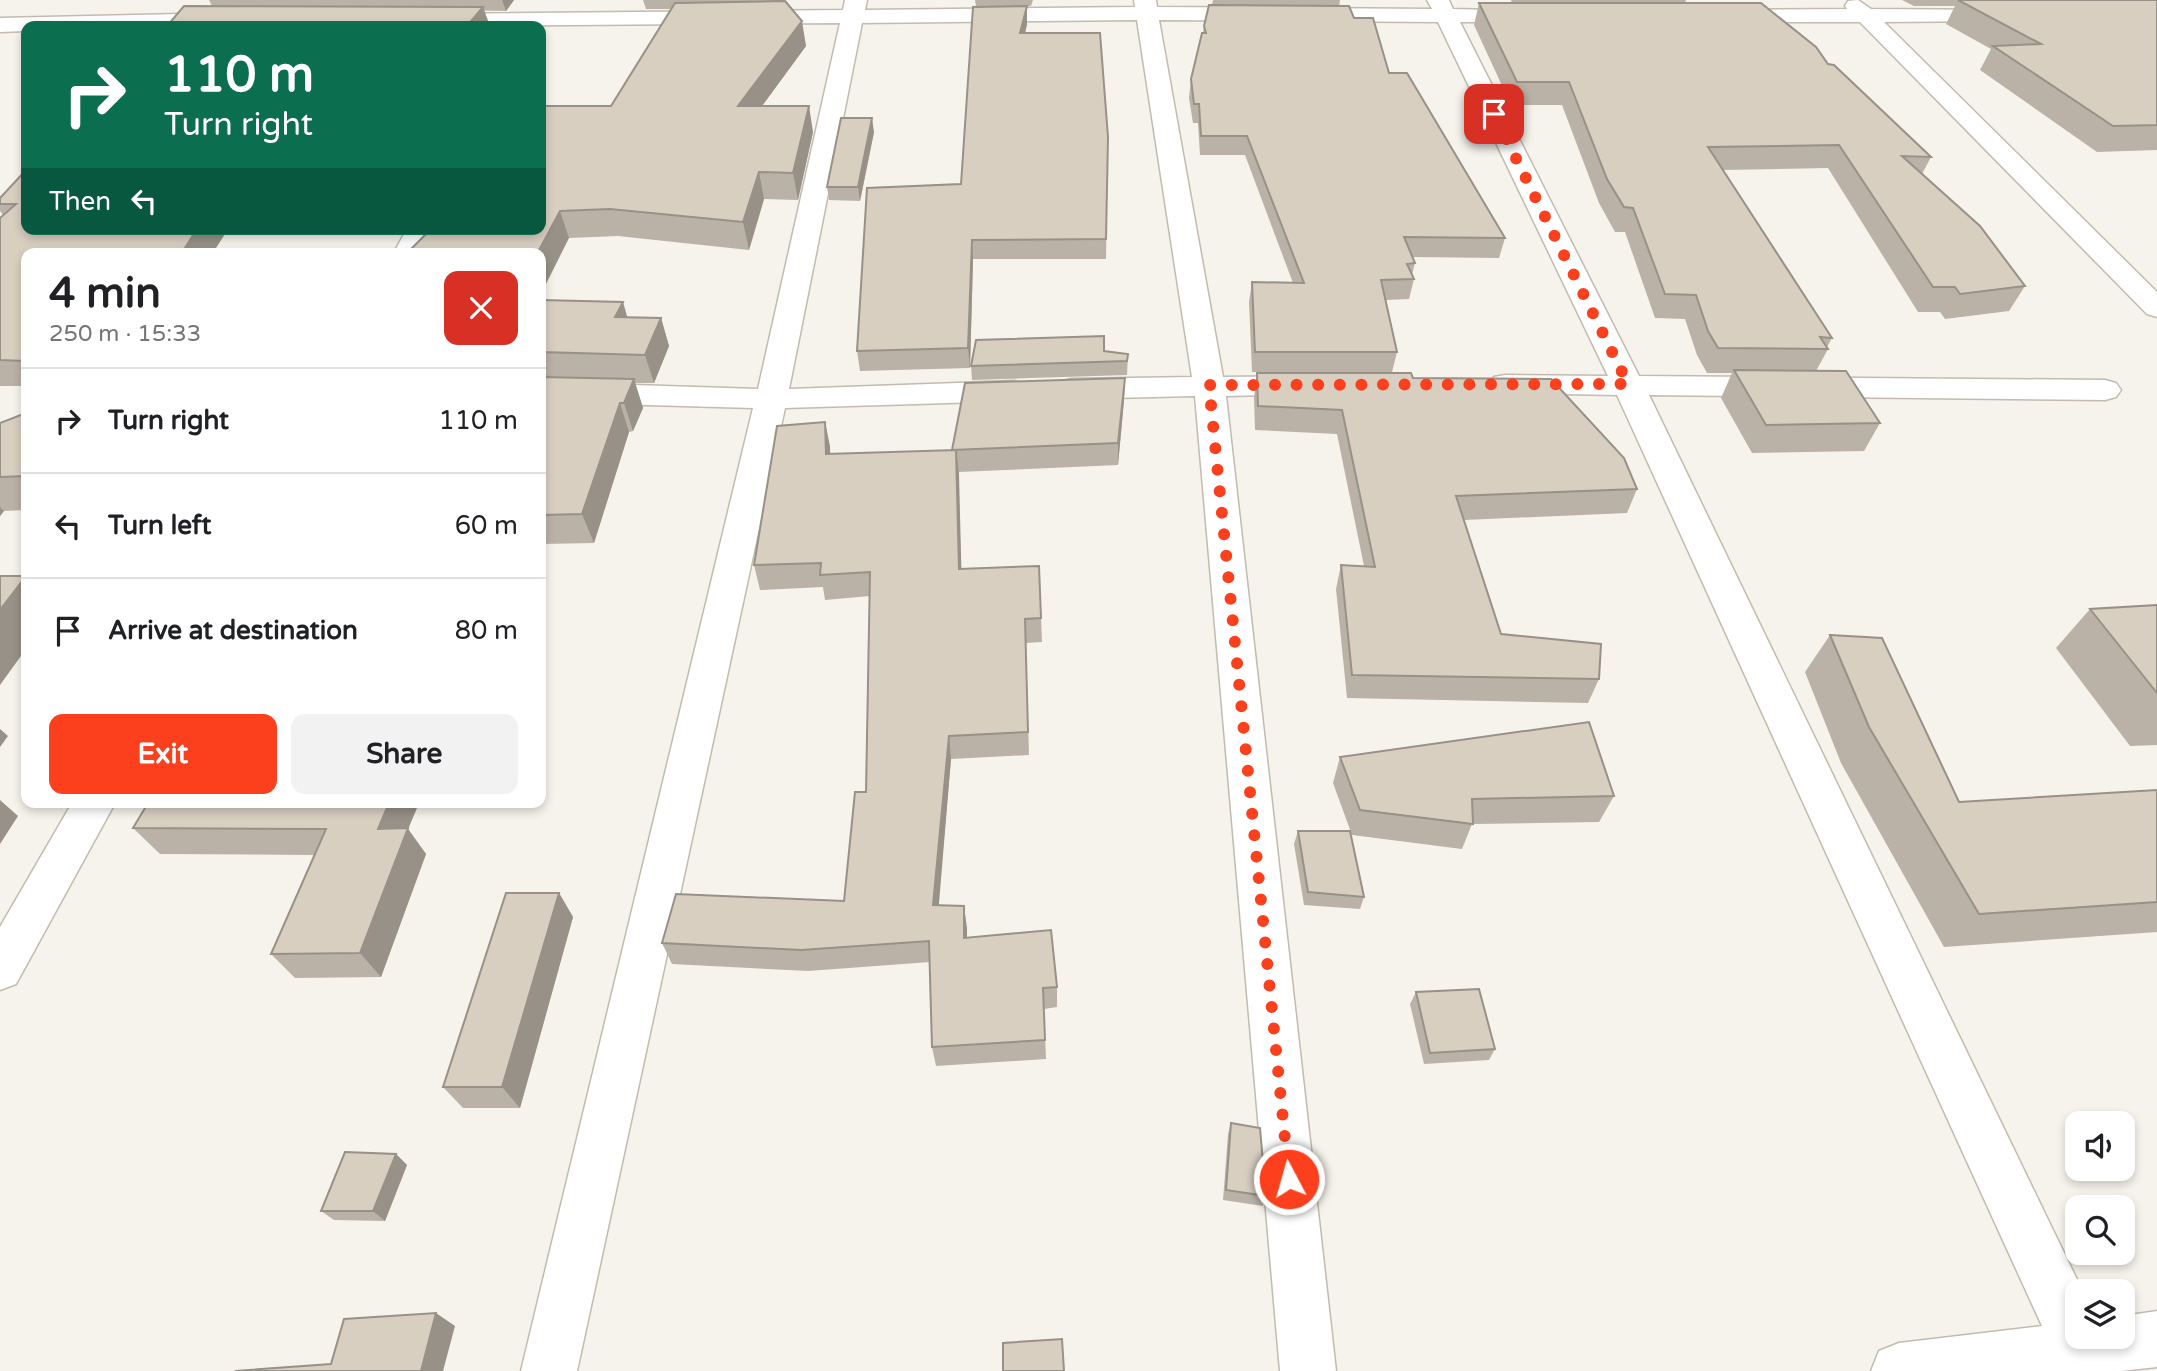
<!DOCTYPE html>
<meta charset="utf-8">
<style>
body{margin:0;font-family:"Varela Round",sans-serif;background:#f2f2f2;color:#202124;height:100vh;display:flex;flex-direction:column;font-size:26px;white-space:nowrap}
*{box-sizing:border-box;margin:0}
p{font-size:23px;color:#757577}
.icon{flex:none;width:38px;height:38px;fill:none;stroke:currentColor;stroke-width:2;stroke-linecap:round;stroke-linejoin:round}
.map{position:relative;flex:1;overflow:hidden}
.panel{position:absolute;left:21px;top:248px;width:525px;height:560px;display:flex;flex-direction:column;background:#fff;border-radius:14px;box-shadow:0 4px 10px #0003}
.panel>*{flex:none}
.top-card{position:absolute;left:21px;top:21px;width:525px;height:214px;border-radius:14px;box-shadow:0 4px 10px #0003;background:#0b6e4f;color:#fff;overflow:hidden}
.tools{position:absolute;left:2065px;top:1111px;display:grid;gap:14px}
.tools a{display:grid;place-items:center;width:70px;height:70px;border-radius:14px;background:#fff;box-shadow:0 4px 10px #0003;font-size:35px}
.pin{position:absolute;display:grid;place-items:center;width:60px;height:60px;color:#fff;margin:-30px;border-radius:14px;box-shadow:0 4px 10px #0006}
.me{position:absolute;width:77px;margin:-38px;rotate:354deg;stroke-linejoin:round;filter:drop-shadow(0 0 5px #0008)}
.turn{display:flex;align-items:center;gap:24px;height:147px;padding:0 28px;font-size:32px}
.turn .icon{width:91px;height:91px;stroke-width:2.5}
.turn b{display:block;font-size:49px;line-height:60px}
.then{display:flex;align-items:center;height:66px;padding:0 28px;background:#0003;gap:14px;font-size:26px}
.round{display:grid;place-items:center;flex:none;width:74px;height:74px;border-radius:14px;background:#f2f2f2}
.headline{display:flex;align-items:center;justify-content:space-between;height:119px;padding:0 28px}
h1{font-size:42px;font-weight:700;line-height:52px}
.cta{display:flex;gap:14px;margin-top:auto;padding:14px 28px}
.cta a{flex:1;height:80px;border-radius:14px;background:#fc3f1d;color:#fff;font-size:28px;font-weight:700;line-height:80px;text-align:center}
.cta a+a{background:#f2f2f2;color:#202124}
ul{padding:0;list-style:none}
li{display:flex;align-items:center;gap:21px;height:105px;padding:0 28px;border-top:2px solid #e0e0e0}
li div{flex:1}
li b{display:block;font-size:26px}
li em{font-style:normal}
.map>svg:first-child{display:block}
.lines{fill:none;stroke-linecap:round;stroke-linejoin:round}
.minor-casing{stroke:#c2bbae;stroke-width:3}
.minor{fill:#fff;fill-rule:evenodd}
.wall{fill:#bab2a6}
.shaded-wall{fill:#979187}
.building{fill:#d8cfc1;stroke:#979187;stroke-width:2}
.route{stroke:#fc3f1d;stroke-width:12;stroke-dasharray:0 21.6}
</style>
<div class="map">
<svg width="2157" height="1371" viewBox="0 0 2157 1371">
<rect width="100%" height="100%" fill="#f6f3ec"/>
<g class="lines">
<defs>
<path id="minor" d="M845,0h22l-2,10 270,-3 -1,-7h22l1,7 275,2 -5,-9h22l4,9 82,2 3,5 -3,5 -8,1h-67l179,354 466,4 11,3 5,7 -5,7 -11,3 -456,-5 434,897h-6v45h46v-21l34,-5v56l-36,4h-250l8,-20 20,-8 143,-17 -425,-931 -112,-2 -11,-2 -4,-7 4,-7 11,-2 103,1 -170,-354 -279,-2 64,357 85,-1 11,2 4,7 -4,7 -11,2 -82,2 110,975h-56l-85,-975 -124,3 -11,-3 -4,-7 4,-7 11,-3 121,-2 -55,-357 -275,3 -73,366 225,-8 11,3 5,7 -5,7 -11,3 -229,7 -208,963h-56l232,-963 -212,-6v-20l217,7 82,-366 -409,3 -6,-5 3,-5 8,-2 407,-4z
M1858,0l13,9 140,1 3,5 -3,5 -8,1 -119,1 273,270v25l-10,-3 -287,-292h-136l-8,-1 -3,-5 3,-5 8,-1 123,-1 -2,-3 3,-5z
M225,13l8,1 3,5 -3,5 -36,2h-171v5l-26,1v-14z
M407,229h27l-13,25h-28z
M72,803h43l-99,181 -16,6v-63z"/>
</defs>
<use href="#minor" class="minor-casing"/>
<use href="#minor" class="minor"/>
</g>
<path class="wall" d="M209,0h305l-8,11 -294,-5z
M643,0h139l-1,1 25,45 -44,60 51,26 -15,68 -34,-1 -15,51 -131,-14 -49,2 -163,16 205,-148 60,-97h-25z
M975,0h58l-2,6h-55z
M1213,0h127l-1,6 -127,-1z
M1511,0h175l-1,3 143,61 103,93 -9,17 103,112 -16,25 -64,8 -5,-7h-22l-90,-144 -105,2 109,168 -5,9 1,2 -12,22 64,52 -16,28 -112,2 -31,-55 11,-25h-25l-10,-18 -12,-36 -30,-1 -30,-86h-10l-16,-29 -37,-98h-51l-37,-80 5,-22h33z
M1902,0h255v150l-60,2 -117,-82 11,-21 -45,-25 9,-18h-41z
M1027,6v18l-2,9 83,104 -2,122h-133l-3,109 -110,3 -3,-20 104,-167z
M1354,18l35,55 116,165 -6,20 -87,-1 3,6 -3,12 2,4 -5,20 -24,1 12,52 -5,20h-140l-3,-70 3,-20 41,1 -48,-128h-45l-2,-32h-5l-4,-25 2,-19 12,-46 1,-7z
M874,132l-14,69 -31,-1 -2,-13z
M26,170v59h202l-16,25h-186v132h-26v-168l3,-3 -3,-4v-13z
M541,300l86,17 34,1 8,28 -15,37h-19l8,25 -10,23 -4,1 -35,111 -53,1z
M1104,351l24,3 -1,21 -155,5 -1,-14z
M1257,373l156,5 224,111 -10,24 -163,7 37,114 98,45 -11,24 -241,-5 -11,-109 5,-24 23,1 -27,-132 -82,-4 -1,-33z
M1125,378l-1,22 -6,65 -160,7 3,97 78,-3 3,76 -16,1 3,112 -78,4 -13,146 26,1 3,32 90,49v20l-13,2 2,50 -110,7 -4,-19 -2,-85 -122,9 -136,-7 -10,-21 182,-42 22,-109 4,-196 -45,4 -2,-13 -63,3 -6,-25 71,-143 5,25v7l122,-4z
M26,413v97l-22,1 -4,5v-93z
M2157,605v140l-27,1 -74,-98 34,-39z
M1830,635l129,167 198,-12v142l-213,15 -103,-184 -36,-91z
M1340,757l274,39 -15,26 -127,2 -10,25 -110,-14 -19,-52z
M148,803h271l-11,26 18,25 -45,123 -86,1 -24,-24 43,-99 -154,-1 -27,-26z
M1298,831l66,66 -4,12 -56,-4 -10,-61z
M559,893l14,24 -53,191h-57l-20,-21z
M1416,992l79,57 -6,11 -65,4 -14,-60z
M1231,1123l35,73 -3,10 -40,-6 5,-66z
M396,1154l11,11 -22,56 -51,-1 -13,-9z"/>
<path class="shaded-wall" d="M502,0h12l-8,11z
M1027,6v18l-6,27 -1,-18z
M483,7l7,19h-23z
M802,21l4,25 -63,86 -5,-26z
M809,106l4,26 -15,68 -5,-27z
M872,118l2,14 -14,69 -2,-14z
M759,172l5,27 -15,51 -6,-28z
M560,211l9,27 -28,56v-40h-4z
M197,229h31l-16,25h-31z
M972,240l1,19 -3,109 -2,-20z
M623,302l8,28 -16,-13z
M661,318l8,28 -15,37 -9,-28z
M1125,378l-1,22 -6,65v-22z
M634,379l9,29 -10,23 -9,-28z
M620,403l9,29 -35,111 -12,-29z
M825,422l5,25 1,32 -5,-25z
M956,450l3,24 3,120 -3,-25z
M0,507l4,4 -4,5z
M26,576v73l-26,36v-75z
M0,729l8,7 -8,11z
M949,736l2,23 -14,168 -4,-22z
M0,800l18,16 -18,28z
M389,803h30l-11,26 18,25 -45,123 -21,-24 18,-124z
M559,893l14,24 -53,191 -18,-21z
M964,906l3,22v31l-3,-21z
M396,1154l11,11 -22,56 -12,-10z
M436,1313l19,13 -12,45h-22z"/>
<path class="building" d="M1958,0h199v125l-44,1 -120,-80 48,-2z
M785,1l17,20 -64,85h71l-16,67 -34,-1 -16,50 -133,-13 -50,2 -23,43h-131l25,-25h110v-123h70l64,-103z
M1479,3h282l55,44 12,17 6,1 97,92 -29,-1 78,70 45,60 -65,8 -5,-7h-22l-94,-142 -131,2 124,191 -12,-1 8,12 -110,-1 -10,-17 -12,-36 -31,-1 -32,-86 -9,-1 -17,-28 -38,-97h-52z
M1209,5l140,1 5,12h19l16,55h18l98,165 -101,-1 11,26 -8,1 7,15 -33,1 16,72h-142l-3,-70 52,1 -57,-147h-46l-2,-32h-5l-3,-25 11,-46h4l-2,-7z
M184,6l299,1 -16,19h-300z
M1027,6l-7,27h80l8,104 -2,102 -134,1 -4,108 -111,3 10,-163 94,-4 12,-177z
M841,118h31l-14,69h-31z
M26,170v59h171l-16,25h-155v107l-26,-1v-142l16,-14h-16v-6z
M541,300l82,2 -8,15 46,1 -16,37 -104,-3z
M1104,336v15l24,3 -1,7 -156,5 5,-26z
M1734,370l112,1 34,52 -114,2z
M1257,373h154l2,5 138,1 73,79 13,31 -181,7 45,138 100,10 -2,35 -247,-4 -11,-110 34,2 -33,-157 -84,-4z
M541,377l93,2 -10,24h-4l-38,111 -41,1z
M1125,378l-7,65 -166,7 13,-67z
M26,413v63l-26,1v-54z
M825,422l1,32 130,-4 3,119 80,-3 2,52 -16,1 3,113 -79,4 -16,169 31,1v32l87,-8 6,57 -14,1 2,52 -113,7 -3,-106 -128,9 -139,-7 14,-49 168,7 11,-109h11l4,-220 -50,3 1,-12 -67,2 23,-139z
M0,576h26l-26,34z
M2157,605v88l-67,-84z
M1830,635l52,3 77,164 198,-12v112l-178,12 -110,-187z
M1589,722l25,74 -142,3 1,25 -113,-14 -20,-53z
M148,803h241l-11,26 30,-1 -48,125 -89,1 55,-125 -193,-1z
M1298,831h52l14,66 -56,-5z
M506,893h53l-57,194h-59z
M1479,989l16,60 -65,4 -14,-61z
M1231,1123l29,5 6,68 -40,-6z
M345,1152l51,2 -23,57h-52z
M436,1313l-15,58h-186l96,-7 13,-45z
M1062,1339l2,32h-61v-28z"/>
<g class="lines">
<path class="route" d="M1289,1179l-80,-794 419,-1 -134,-270"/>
</g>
</svg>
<div class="tools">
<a><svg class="icon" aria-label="sound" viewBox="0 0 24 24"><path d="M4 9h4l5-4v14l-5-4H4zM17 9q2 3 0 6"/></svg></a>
<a><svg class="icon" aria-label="search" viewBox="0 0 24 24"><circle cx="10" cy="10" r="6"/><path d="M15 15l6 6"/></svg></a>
<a><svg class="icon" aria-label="layers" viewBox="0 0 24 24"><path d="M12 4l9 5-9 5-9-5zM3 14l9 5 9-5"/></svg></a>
</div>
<div class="pin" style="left:1494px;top:114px;background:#d93025"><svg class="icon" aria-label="arrive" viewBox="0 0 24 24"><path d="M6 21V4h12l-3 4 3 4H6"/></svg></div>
<svg class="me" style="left:1289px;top:1179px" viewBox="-20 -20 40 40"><circle r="17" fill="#fc3f1d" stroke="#fff" stroke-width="3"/><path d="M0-11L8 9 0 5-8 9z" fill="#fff"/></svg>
<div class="top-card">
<div class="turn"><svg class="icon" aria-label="right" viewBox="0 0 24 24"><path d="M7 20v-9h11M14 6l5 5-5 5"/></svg><div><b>110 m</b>Turn right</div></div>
<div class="then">Then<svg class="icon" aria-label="left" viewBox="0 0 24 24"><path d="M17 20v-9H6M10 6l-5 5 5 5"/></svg></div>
</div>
<section class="panel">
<div class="headline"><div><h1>4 min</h1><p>250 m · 15:33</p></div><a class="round" style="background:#d93025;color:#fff"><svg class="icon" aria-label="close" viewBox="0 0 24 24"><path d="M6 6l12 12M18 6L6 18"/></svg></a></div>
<ul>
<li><svg class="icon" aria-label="right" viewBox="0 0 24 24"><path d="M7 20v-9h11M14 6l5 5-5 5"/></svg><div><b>Turn right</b></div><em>110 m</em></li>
<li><svg class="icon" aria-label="left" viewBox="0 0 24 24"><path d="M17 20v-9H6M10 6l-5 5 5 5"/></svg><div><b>Turn left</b></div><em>60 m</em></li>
<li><svg class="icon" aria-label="arrive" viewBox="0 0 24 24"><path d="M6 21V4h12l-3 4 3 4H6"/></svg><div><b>Arrive at destination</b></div><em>80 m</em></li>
</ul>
<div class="cta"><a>Exit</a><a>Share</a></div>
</section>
</div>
